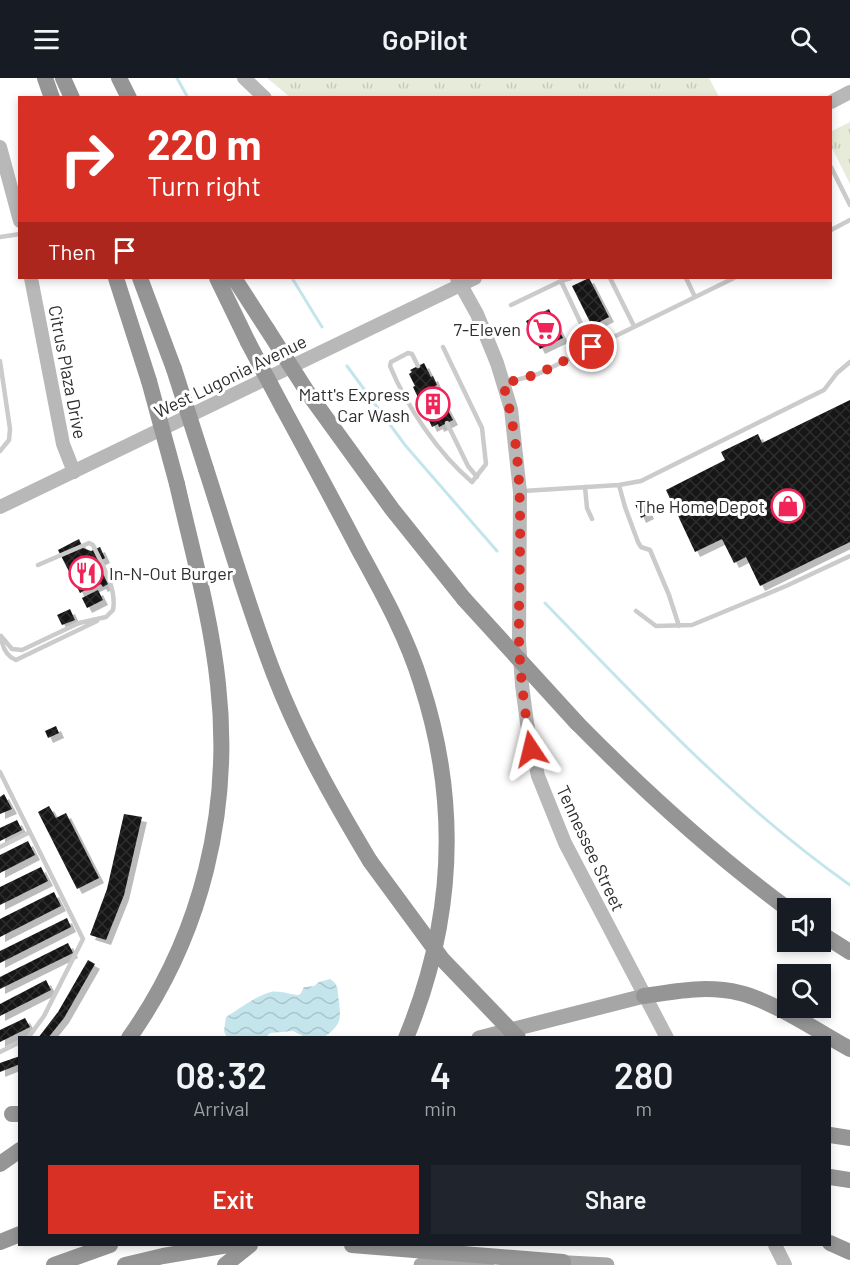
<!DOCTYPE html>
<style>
body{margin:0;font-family:Barlow,sans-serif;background:#20242c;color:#f1f3f6;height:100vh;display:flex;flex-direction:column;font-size:22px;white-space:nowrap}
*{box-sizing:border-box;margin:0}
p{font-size:20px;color:#9ea1a6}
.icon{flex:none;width:33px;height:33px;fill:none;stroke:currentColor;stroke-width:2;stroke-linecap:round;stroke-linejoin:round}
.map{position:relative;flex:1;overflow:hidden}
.details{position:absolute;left:18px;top:958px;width:813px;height:210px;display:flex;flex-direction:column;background:#171b24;border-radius:0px;box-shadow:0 3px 9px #0003}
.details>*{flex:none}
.hud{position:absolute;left:18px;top:18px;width:814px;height:183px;border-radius:0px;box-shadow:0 3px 9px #0003;background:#d93025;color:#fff;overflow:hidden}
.buttons{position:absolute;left:777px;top:820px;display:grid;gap:12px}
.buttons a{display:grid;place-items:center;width:54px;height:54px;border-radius:0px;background:#171b24;box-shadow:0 3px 9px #0003;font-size:30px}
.pin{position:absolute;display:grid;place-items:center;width:51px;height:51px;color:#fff;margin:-26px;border:3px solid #fff;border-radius:50%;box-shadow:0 2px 6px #0007}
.me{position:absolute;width:66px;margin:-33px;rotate:350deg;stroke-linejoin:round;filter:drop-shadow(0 0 4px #0008)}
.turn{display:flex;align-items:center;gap:21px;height:126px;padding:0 30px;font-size:27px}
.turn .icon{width:78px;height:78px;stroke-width:2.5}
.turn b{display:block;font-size:42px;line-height:51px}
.then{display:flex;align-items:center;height:57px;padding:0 30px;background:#0003;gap:12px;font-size:22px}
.eta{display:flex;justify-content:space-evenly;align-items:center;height:102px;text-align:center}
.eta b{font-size:36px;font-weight:600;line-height:42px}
.action{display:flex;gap:12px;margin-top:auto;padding:12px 30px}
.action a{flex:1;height:69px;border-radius:0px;background:#d93025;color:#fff;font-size:24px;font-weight:600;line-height:69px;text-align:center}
.action a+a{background:#20242c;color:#f1f3f6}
header{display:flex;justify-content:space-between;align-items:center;height:78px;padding:0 30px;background:#171b24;font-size:27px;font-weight:600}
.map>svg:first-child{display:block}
.grass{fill:url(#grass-tufts)}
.water{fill:url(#water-waves)}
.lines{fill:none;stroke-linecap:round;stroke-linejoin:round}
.stream{stroke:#c5e5ed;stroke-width:3}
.building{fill:url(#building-cross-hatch);filter:url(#shadow)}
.lane{stroke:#cbcbcb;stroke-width:4.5}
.secondary{stroke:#b8b8b8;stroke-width:14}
.primary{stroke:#a6a6a6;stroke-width:15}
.highway{stroke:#959595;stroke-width:16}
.highway-bridge{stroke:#959595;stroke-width:16}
.route{stroke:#d93025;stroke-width:10;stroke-dasharray:0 18}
.labels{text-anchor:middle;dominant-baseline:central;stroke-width:6;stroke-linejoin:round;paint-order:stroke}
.poi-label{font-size:18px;fill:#2e2e2e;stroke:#fff;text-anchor:end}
.street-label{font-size:18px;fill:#2e2e2e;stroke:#fff}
</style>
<header><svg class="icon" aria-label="menu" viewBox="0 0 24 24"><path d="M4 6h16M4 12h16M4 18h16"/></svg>GoPilot<svg class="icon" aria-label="search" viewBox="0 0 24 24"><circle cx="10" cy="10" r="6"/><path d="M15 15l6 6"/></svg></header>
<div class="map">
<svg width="850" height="1187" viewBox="0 0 850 1187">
<defs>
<pattern id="grass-tufts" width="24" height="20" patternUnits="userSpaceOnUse" patternTransform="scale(1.5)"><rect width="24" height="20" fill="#e7ecda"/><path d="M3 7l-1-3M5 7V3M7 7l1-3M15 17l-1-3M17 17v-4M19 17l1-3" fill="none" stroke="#c6cbbb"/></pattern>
<pattern id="water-waves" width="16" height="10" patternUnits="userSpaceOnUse" patternTransform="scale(1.5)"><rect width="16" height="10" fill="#c5e5ed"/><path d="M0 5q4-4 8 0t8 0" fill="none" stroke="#aac5cc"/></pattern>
<pattern id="building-cross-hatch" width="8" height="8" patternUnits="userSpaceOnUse" patternTransform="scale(1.5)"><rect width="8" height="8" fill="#151515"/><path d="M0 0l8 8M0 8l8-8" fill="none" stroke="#2f2f2f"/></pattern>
<filter id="shadow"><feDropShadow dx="5" dy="5" stdDeviation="0" flood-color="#0004"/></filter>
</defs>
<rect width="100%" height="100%" fill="#fff"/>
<path class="grass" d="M267,0h442l10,19 -428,1z
M850,44v62l-19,-38 1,-15z"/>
<path class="water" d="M330,901c10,6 7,12 9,22 2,20 2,24 -16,37h-16l-14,-7 -23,2 -5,5h-38l-3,-7 2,-14c15,-9 29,-21 45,-25 8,-2 25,4 28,3 3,-2 3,-5 5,-8l10,-1 5,-4z"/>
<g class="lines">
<path class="stream" d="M177,0l11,20
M292,200l30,49
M347,288l58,79 92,106
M545,525c96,99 191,202 305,282"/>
</g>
<path class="building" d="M589,200l20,39 -17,9 -20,-40z
M549,231l14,29 -23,11 -14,-28z
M424,285l7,14 2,-1 4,9 -2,1 18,34 -14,7 -1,-3 -6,3 -19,-40 2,-1 -6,-12 3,-2 -2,-2z
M850,322v142l-90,44 -14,-29 -12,6 -12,-24 -27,13 -29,-62 59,-30 -4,-8 37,-18 4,9z
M639,424l2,5 4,-2 4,9 -8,4 -6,-14z
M79,461l4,9 8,3 9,-4 5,11 -8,4 11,22 -5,3 -2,-3 -8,4 -1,-2 -12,7 -22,-43z
M98,512l5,10 -16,8 -5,-10z
M70,531l5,11 -13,5 -5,-10z
M56,648l3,7 -11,5 -3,-7z
M4,716l8,15 -12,5v-17z
M49,728l7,12 10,-5 33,65 -22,11 -39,-77z
M124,736l18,3 -18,78 -18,45 -16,-5 17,-46z
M17,742l5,10 -22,11v-13z
M28,763l7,14 -35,18v-18z
M41,789l7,14 -48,24v-18z
M54,814l7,14 -61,31v-18z
M67,840l4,9 -71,36v-12z
M68,865l5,10 -73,36v-12z
M88,882l7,4 -31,54 -16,20h-10l20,-26z
M46,902l5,10 -51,26v-12z
M25,940l5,9 -30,15v-12z
M20,978v8l-20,8v-9z"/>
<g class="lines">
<path class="lane" d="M831,89l19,38
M831,152l19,-10
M0,159l20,-3
M610,200l24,48
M686,200l9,19
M561,203l10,-3
M511,227l50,-24 31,66
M0,283l10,68 -1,11 -9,11
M418,288l-6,-12 -4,-1 -17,9 -1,4c17,41 48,87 82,116l14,-18 -4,-36 -39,-81
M506,305l32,-9 196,-96
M447,345l21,43 9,11
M619,407l6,22 13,35 3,5 9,3 19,45 10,31
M585,409l2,21 5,11
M523,413l96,-6 22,-4 183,-91 13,-17 13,-11
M636,533l20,15 36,-1 94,-39 64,-30
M1,558l11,13 10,1 57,-27 27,-6 7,-7c4,-22 -11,-45 -20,-65l-4,-2 -51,22
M1,558c1,10 5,20 15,24l81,-39
M0,694l83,167 -39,77 -16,22
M0,769l30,-15
M0,974l20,-10"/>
<path class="secondary" d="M244,0l21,20
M831,24l19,-10
M0,69l20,74
M31,200l32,166 11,28
M457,200l20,36 20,49 14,46 9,83 -1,149 3,44 5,38 11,53 27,67 102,195
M0,429l475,-229
M775,1167l10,20"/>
<path class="primary" d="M479,960l165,-42
M550,1184l57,3
M421,1187l66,-3"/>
<path class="highway" d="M45,0l7,20
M63,0l9,20
M119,0l10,20
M116,200l33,103
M140,200l34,91
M217,200l31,64
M234,200l33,51
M308,315l84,116 72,90
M283,330c26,48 52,96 77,144 23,42 47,85 61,131 39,120 33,239 -15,355
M206,391c22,68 42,138 68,205 25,65 60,127 96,187
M577,645c66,67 135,130 211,186
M820,855l30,19
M644,918c32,-5 63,-11 96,-3 33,8 79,39 110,56
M129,960c73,-103 103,-228 89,-354 -7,-67 -26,-134 -41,-200
M12,1036h8
M830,1057l20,3
M0,1086l20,-14
M830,1099l20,3
M0,1164l20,-8
M830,1165l20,9
M352,1167l211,17
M54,1187l56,-20
M125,1187l38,-9 65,-11
M225,1187l25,-20"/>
<path class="highway-bridge" d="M267,251l41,64
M248,264l35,66
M174,291l32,100
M149,303l28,103
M464,521l113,124
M370,783l72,98 76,79"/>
</g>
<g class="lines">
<path class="route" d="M531,671c-6,-36 -11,-73 -12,-109 -1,-86 9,-173 -16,-256l35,-10 54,-27"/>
</g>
<defs>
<symbol id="supermarket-ring" viewBox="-11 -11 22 22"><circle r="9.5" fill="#fff" stroke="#f02459" stroke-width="1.5"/><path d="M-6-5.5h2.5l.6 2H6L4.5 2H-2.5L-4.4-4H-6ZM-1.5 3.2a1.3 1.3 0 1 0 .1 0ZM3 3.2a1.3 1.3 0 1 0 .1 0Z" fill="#f02459"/></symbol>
<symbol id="building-ring" viewBox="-11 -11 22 22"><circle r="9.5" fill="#fff" stroke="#f02459" stroke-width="1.5"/><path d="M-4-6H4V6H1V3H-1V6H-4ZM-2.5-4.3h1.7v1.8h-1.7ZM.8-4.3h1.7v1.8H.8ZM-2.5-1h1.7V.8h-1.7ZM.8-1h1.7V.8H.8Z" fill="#f02459"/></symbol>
<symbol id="shop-ring" viewBox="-11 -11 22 22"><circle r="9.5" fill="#fff" stroke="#f02459" stroke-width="1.5"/><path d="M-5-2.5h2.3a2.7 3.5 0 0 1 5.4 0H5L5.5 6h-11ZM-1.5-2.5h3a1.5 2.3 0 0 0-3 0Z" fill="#f02459"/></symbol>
<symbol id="restaurant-ring" viewBox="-11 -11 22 22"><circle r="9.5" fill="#fff" stroke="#f02459" stroke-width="1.5"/><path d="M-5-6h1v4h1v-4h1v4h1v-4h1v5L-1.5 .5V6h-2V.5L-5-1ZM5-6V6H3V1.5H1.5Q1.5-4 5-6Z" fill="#f02459"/></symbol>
</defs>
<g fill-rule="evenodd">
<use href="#supermarket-ring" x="525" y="232" width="38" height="38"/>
<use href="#building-ring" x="414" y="307" width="38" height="38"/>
<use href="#shop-ring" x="769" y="409" width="38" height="38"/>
<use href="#restaurant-ring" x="67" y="476" width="38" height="38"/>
</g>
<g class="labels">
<g class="poi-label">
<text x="521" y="251">7-Eleven</text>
<text x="410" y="316">Matt's Express<tspan x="410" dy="21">Car Wash</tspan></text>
<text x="765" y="428">The Home Depot</text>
<text x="109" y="495" text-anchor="start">In-N-Out Burger</text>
</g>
<g class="street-label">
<text transform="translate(68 294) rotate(79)">Citrus Plaza Drive</text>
<text transform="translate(230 298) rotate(-26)">West Lugonia Avenue</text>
<text transform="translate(591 770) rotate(65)">Tennessee Street</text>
</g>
</g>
</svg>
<div class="buttons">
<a><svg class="icon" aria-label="sound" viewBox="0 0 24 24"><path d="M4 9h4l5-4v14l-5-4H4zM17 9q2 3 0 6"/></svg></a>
<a><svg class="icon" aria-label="search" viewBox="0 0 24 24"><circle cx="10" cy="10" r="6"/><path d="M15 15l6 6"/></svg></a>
</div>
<div class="pin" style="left:592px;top:269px;background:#d93025"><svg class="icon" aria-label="arrive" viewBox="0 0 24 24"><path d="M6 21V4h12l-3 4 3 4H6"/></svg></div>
<svg class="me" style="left:531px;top:671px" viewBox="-20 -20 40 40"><path d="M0-17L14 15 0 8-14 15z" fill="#d93025" stroke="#fff" stroke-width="4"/></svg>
<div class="hud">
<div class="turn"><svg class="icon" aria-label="right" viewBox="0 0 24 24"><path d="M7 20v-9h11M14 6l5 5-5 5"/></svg><div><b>220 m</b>Turn right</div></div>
<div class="then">Then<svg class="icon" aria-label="arrive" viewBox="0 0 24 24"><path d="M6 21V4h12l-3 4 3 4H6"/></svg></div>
</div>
<section class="details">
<div class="eta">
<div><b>08:32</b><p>Arrival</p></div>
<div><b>4</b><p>min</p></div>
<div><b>280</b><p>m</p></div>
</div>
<div class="action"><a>Exit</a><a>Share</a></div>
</section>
</div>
